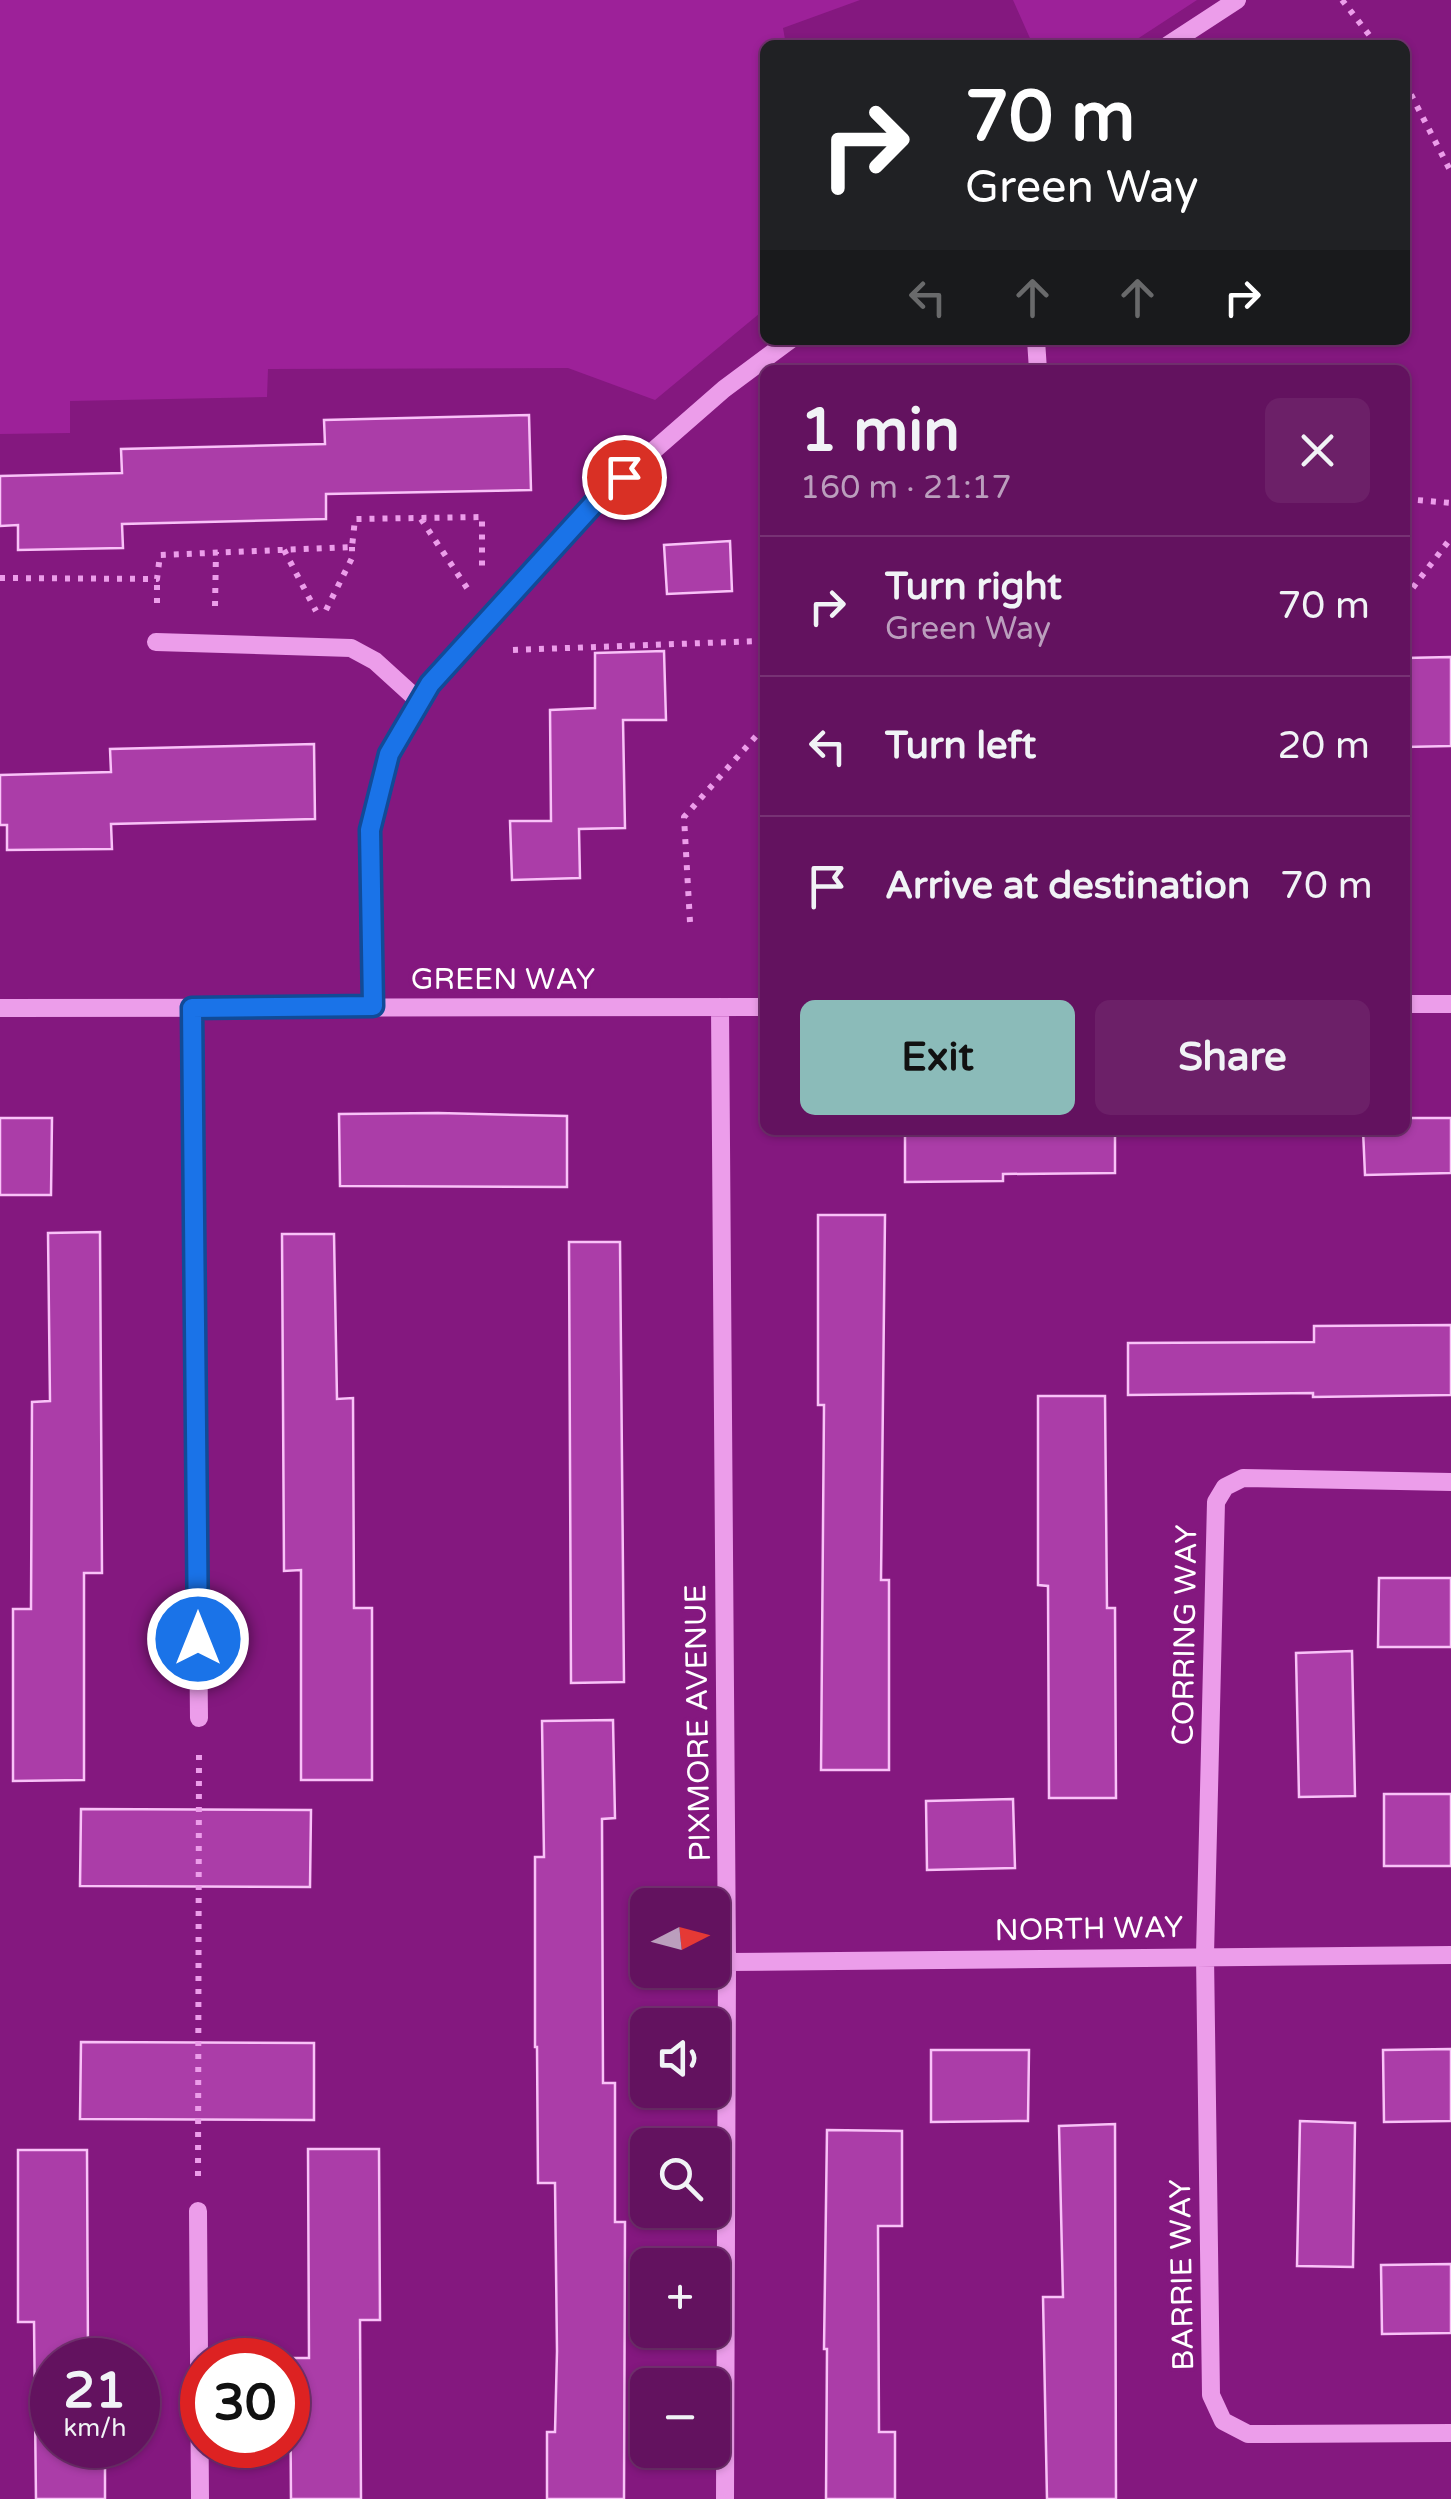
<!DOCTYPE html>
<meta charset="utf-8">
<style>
body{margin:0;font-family:"Varela Round",sans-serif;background:#6c2068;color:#f1f3f6;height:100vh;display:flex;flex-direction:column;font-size:38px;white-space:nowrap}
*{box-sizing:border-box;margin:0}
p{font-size:32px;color:#bb9ebd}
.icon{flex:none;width:55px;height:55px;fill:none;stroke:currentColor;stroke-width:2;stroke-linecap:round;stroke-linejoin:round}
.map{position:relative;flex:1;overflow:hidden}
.sheet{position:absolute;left:760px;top:365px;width:650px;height:770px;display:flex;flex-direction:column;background:#63125f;border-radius:15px;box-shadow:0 2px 8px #0004,0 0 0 2px #773274}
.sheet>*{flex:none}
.guide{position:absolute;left:760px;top:40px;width:650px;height:305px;border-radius:15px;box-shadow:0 2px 8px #0004,0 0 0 2px #773274;background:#202124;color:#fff;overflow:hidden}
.needle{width:65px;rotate:84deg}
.controls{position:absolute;left:630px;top:1888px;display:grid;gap:20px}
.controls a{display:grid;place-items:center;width:100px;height:100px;border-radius:15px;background:#63125f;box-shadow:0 2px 8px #0004,0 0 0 2px #773274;font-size:50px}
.speed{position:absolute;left:30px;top:2338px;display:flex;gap:20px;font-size:50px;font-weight:700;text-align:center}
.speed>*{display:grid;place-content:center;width:130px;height:130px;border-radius:50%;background:#63125f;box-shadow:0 2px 8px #0004,0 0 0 2px #773274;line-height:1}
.speed small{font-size:25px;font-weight:400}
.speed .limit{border:15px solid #d22;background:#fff;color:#111}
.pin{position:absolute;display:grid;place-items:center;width:85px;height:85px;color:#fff;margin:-42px;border:5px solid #fff;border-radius:50%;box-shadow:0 2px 10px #0007}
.me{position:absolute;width:110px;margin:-55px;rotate:0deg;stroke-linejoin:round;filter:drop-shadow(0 0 8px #0008)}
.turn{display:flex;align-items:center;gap:35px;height:210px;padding:0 40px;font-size:45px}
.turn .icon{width:130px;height:130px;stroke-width:2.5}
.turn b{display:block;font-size:70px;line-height:85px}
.lanes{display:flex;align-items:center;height:95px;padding:0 40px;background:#0003;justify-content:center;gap:50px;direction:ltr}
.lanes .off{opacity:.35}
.round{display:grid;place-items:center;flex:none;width:105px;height:105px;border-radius:15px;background:#6c2068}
.head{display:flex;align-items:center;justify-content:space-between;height:170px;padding:0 40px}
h1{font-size:60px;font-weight:700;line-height:75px}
.cta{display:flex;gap:20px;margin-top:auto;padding:20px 40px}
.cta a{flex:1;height:115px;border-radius:15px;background:#8bbbb9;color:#111;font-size:40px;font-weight:700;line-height:115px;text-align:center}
.cta a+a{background:#6c2068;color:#f1f3f6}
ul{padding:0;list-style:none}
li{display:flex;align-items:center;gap:30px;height:140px;padding:0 40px;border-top:2px solid #773274}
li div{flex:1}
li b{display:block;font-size:38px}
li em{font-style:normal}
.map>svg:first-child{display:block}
.green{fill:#9d2199}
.building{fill:#ab3da8;stroke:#f9c2f8;stroke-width:2.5}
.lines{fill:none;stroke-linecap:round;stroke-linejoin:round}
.path{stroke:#ec9dea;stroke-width:6;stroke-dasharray:5 8;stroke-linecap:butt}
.minor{stroke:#ec9dea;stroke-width:18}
.route-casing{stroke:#114b97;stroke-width:25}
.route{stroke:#1a73e8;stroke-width:18}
.labels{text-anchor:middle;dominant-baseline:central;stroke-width:8;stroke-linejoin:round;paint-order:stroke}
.street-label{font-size:30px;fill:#fff;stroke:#84187f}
</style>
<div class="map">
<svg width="1451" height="2499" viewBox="0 0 1451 2499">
<rect width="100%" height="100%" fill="#84187f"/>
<path class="green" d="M0,0h860l-77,28 3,17h-21v264l-110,91 -87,-32 -300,1 -1,28 -197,4v32l-70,1z
M1013,0h184l-69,45h-95z"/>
<path class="building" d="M529,415l2,75 -205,4v25l-204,5 1,24 -105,2v-25l-18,1v-50l122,-3 -1,-24 204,-5 -1,-24z
M730,541l2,50 -65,3 -3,-49z
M664,651l2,69h-43l2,108 -46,1 1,49 -68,2 -2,-59h41l-1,-111 45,-2v-55z
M1451,657v89l-46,1v-89z
M314,744l1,75 -204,5 1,25 -105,1v-25h-7v-50l111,-3 -1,-23z
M438,1113l129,3v71l-227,-1 -1,-72z
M0,1118h52l-1,77h-51z
M1405,1118h46v55l-86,2 -2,-45h42z
M905,1130h210v43l-112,1v7l-98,1z
M818,1215h67l-4,365h8v190h-68l3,-365h-6z
M100,1232l2,341h-18v207l-71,1v-172h18l1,-207 18,-1 -2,-168z
M282,1234h52l3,165 16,-1 1,210h18v172h-71v-210l-17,1z
M569,1242h51l4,440 -53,1z
M1451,1325v70l-138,2v-4l-185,2v-52l186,-1v-16z
M1038,1396h67l2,212h8l1,190h-67l-1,-212 -10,-1z
M1379,1578h72v69h-73z
M1352,1651l3,145 -56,1 -3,-144z
M613,1720l2,98 -13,1 1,264h12v139h10l-1,277h-77v-67h8l2,-81 -2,-168h-17l-1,-136h-2v-190h9l-2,-136z
M1384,1794h67v72h-67z
M1013,1799l2,69 -88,2 -1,-69z
M81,1809l230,1 -1,77 -230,-1z
M81,2042l233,1v77l-234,-1z
M1451,2049v72l-67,1 -1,-72z
M931,2050h98l-1,71 -97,1z
M1300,2121l55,2 -2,144 -56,-1z
M1115,2124l1,375h-69l-4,-202h20l-4,-171z
M827,2130l75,1v95h-24l1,206h16v67h-69l1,-150h-3z
M308,2149h71l1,171h-20l1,179h-70l-1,-141h19z
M18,2150h69l1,208 16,2h-52v85h53v54h-69l-2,-177h-16z
M1451,2264v69l-69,1 -1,-69z"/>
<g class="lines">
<path class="path" d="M1342,0l35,45
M1405,83l46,89
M1405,499l46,4
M421,519l46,69
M284,550l32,61
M0,578l157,1 3,-24 192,-8 3,-28 127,-2v49
M1405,598l46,-60
M157,603v-24
M215,606l1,-54
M326,610l26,-52v-11
M513,650l246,-9 6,-4
M690,922l-6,-105 81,-91
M198,2176l1,-422"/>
<path class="minor" d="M1168,45l69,-45
M1036,340l2,30
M156,642l195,6 24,13 44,40
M1405,1004h46
M373,1006c-2,-78 -15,-183 17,-255 11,-23 26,-46 40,-67l168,-185 126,-110 66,-49
M720,1007l7,955 -2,537
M0,1008l765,-1
M192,1008l7,710
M1451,1482l-208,-4 -18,9 -9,15 -11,453 6,440 12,26 25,13 203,-1
M727,1962l724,-7
M198,2211l2,288"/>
</g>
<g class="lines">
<defs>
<path id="route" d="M198,1639l-6,-631 181,-2 -3,-176 19,-76 41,-70 168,-185 26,-22"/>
</defs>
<use href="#route" class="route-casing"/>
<use href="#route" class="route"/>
</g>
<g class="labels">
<g class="street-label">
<text x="503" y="979">GREEN WAY</text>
<text transform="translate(1185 1635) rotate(-89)">CORRING WAY</text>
<text transform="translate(698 1723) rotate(-91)">PIXMORE AVENUE</text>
<text transform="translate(1089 1929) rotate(-1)">NORTH WAY</text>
<text transform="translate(1182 2275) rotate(-91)">BARRIE WAY</text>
</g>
</g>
</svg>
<div class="controls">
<a><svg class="needle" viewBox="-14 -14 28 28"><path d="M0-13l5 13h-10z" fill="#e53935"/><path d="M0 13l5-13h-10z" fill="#bb9ebd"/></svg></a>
<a><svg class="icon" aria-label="sound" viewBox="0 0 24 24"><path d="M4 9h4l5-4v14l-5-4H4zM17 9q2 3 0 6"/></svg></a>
<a><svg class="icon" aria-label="search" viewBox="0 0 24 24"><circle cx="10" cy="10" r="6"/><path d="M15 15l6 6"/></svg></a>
<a>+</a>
<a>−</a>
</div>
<div class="speed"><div>21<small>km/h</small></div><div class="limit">30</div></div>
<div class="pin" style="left:624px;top:477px;background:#d93025"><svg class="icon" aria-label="arrive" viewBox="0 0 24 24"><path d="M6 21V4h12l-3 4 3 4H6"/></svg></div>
<svg class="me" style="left:198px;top:1639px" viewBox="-20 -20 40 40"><circle r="17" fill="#1a73e8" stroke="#fff" stroke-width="3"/><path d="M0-11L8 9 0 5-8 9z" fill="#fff"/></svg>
<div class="guide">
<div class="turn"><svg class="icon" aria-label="right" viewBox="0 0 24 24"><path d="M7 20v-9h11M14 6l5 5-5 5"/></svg><div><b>70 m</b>Green Way</div></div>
<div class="lanes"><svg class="icon off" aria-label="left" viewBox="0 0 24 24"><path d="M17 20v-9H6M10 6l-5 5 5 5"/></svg><svg class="icon off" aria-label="ahead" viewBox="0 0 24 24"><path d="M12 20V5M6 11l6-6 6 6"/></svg><svg class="icon off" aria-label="ahead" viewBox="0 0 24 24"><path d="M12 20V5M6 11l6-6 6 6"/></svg><svg class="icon" aria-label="right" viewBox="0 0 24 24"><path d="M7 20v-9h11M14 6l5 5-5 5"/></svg></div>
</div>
<section class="sheet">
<div class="head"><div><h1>1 min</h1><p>160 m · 21:17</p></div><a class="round"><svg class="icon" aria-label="close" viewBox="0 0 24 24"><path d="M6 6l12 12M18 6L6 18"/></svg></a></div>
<ul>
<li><svg class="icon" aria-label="right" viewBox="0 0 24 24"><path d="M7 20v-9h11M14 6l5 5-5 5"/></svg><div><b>Turn right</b><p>Green Way</p></div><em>70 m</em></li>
<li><svg class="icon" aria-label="left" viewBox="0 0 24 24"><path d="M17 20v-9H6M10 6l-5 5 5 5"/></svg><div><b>Turn left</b></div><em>20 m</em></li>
<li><svg class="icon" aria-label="arrive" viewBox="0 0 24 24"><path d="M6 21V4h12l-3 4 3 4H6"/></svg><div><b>Arrive at destination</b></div><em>70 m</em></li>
</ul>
<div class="cta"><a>Exit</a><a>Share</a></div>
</section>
</div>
